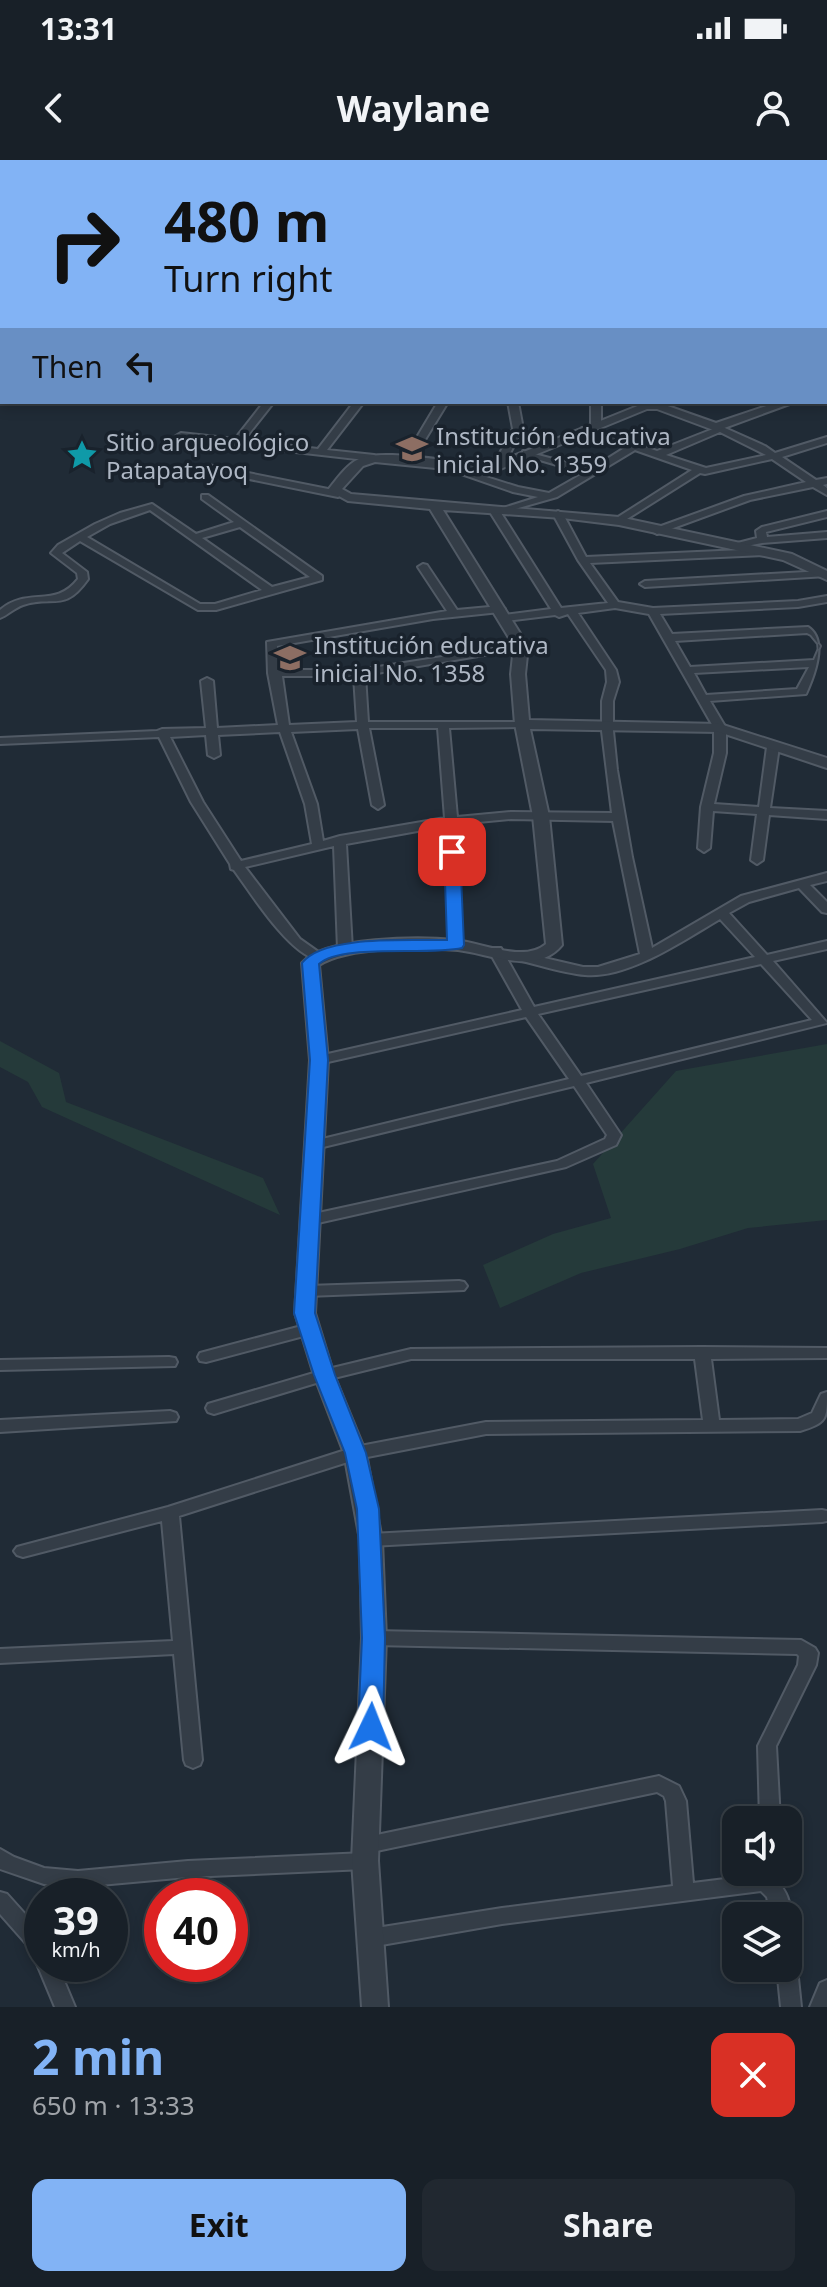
<!DOCTYPE html>
<meta charset="utf-8">
<style>
body{margin:0;font-family:"Noto Sans",sans-serif;background:#212830;color:#f1f3f6;height:100vh;display:flex;flex-direction:column;font-size:30px;white-space:nowrap}
*{box-sizing:border-box;margin:0}
p{font-size:26px;color:#9fa3a8}
.icon{flex:none;width:44px;height:44px;fill:none;stroke:currentColor;stroke-width:2;stroke-linecap:round;stroke-linejoin:round}
.map{position:relative;height:1847px;overflow:hidden}
.sheet{display:flex;flex-direction:column;background:#182028;flex:1}
.sheet>*{flex:none}
.hud{position:absolute;left:0px;top:0px;width:828px;height:244px;box-shadow:0 4px 12px #0003,0 0 0 2px #363e45;background:#82b3f5;color:#111;overflow:hidden}
.controls{position:absolute;left:722px;top:1646px;display:grid;gap:16px}
.controls a{display:grid;place-items:center;width:80px;height:80px;border-radius:16px;background:#182028;box-shadow:0 4px 12px #0003,0 0 0 2px #363e45;font-size:40px}
.speed{position:absolute;left:24px;top:1718px;display:flex;gap:16px;font-size:40px;font-weight:700;text-align:center}
.speed>*{display:grid;place-content:center;width:104px;height:104px;border-radius:50%;background:#182028;box-shadow:0 4px 12px #0003,0 0 0 2px #363e45;line-height:1}
.speed small{font-size:20px;font-weight:400}
.speed .limit{border:12px solid #d22;background:#fff;color:#111}
.pin{position:absolute;display:grid;place-items:center;width:68px;height:68px;color:#fff;margin:-34px;border-radius:16px;box-shadow:0 4px 12px #0006}
.me{position:absolute;width:88px;margin:-44px;rotate:2deg;stroke-linejoin:round;filter:drop-shadow(0 0 6px #0008)}
.turn{display:flex;align-items:center;gap:28px;height:168px;padding:0 32px;font-size:36px}
.turn .icon{width:104px;height:104px;stroke-width:2.5}
.turn b{display:block;font-size:56px;line-height:68px}
.then{display:flex;align-items:center;height:76px;padding:0 32px;background:#0003;gap:16px;font-size:30px}
.round{display:grid;place-items:center;flex:none;width:84px;height:84px;border-radius:16px;background:#212830}
.summary{display:flex;align-items:center;justify-content:space-between;height:136px;padding:0 32px}
h1{font-size:48px;font-weight:700;line-height:60px;color:#82b3f5}
.action{display:flex;gap:16px;margin-top:auto;padding:16px 32px}
.action a{flex:1;height:92px;border-radius:16px;background:#82b3f5;color:#111;font-size:32px;font-weight:700;line-height:92px;text-align:center}
.action a+a{background:#212830;color:#f1f3f6}
.status{display:flex;justify-content:space-between;align-items:center;height:56px;padding:0 40px;background:#182028;direction:ltr}
.status svg{height:22px;fill:currentColor}
header{display:flex;justify-content:space-between;align-items:center;height:104px;padding:0 32px;background:#182028;font-size:36px;font-weight:700}
.map>svg:first-child{display:block}
.green{fill:#253a3a}
.lines{fill:none;stroke-linecap:round;stroke-linejoin:round}
.stream{stroke:#34475e;stroke-width:2}
.minor-casing{stroke:#515a65;stroke-width:4}
.tertiary-casing{stroke:#515a65;stroke-width:4}
.primary-casing{stroke:#3d4651;stroke-width:4}
.minor{fill:#343d47;fill-rule:evenodd}
.tertiary{fill:#343d47;fill-rule:evenodd}
.primary{fill:#525c67;fill-rule:evenodd}
.route{fill:#1a73e8;stroke:#114b97;stroke-width:2}
.labels{text-anchor:middle;dominant-baseline:central;stroke-width:7;stroke-linejoin:round;paint-order:stroke}
.far-poi-label{font-size:24px;fill:#aeb7c4;stroke:#19222c;text-anchor:start}
</style>
<div class="status"><b>13:31</b><svg viewBox="0 0 49 12"><path d="M0 12V9h3v3zM5 12V6h3v6zM10 12V3h3v9zM15 12V0h3v12zM26 1h20v11H26zM47 4h2v5h-2z"/></svg></div>
<header><svg class="icon" aria-label="back" viewBox="0 0 24 24"><path d="M15 5l-7 7 7 7"/></svg>Waylane<svg class="icon" aria-label="person" viewBox="0 0 24 24"><circle cx="12" cy="8" r="4"/><path d="M4 21q1-7 8-7t8 7"/></svg></header>
<div class="map">
<svg width="827" height="1847" viewBox="0 0 827 1847">
<rect width="100%" height="100%" fill="#202b36"/>
<path class="green" d="M0,881l59,32 7,29 197,76 17,37 -238,-108 -14,-25 -28,-15z
M827,884v176l-79,8 -68,21 -99,24 -81,35 -17,-43 70,-31 58,-16 -18,-54 83,-93z"/>
<g class="lines">
<path class="stream" d="M801,2l3,-2"/>
<defs>
<path id="minor" d="M826,78h1v4h-1z
M826,125h1v5h-1z
M826,160h1v6h-1z
M264,242h10l-30,38 74,9 36,-47h10l-37,48 47,5 5,3 -5,3 -193,-22 -5,-3 5,-3 54,6z
M438,242h10l-36,59h-6l-2,-2z
M508,242h10l5,27 -20,37 -5,3 -5,-3 20,-37z
M591,242h10v23l-5,3 -5,-3z
M716,264l49,22 10,7 52,-16v6l-45,14 34,23 11,-2v6l-4,1 4,3v7l-14,-8 -63,13 -93,34 -5,-3 1,-2 91,-33 62,-14 -34,-23 -67,15 -5,-1 -81,51 -5,-3 1,-2 77,-49 -57,-20 -78,47 -56,16 60,95 47,-5 -30,-43 -25,-46 5,-3 5,3 23,43 180,-8 5,3 -5,3 -176,8 28,39 35,6 145,-7 29,-5v6l-29,5 -138,7 12,20 136,-7c19,12 8,45 -2,67l-96,7 16,27v25l-12,51 45,3 8,-60 6,-3 6,3 -9,61 57,3v8l-58,-4 -6,45 -6,4 -6,-4 6,-46 -44,-3 -3,37 -6,4 -6,-4 3,-41 13,-54v-25l-65,-114 -34,-6 -37,5 38,57 3,12 -6,19v30l4,39 15,87 20,91 89,-52 86,-23v8l-17,4 17,17v11l-5,-1 -23,-24 -50,14 -20,11 38,42 60,-14v8l-54,12 54,62 -241,60 35,52 -5,10 -50,22 -257,58 -5,-2 -2,-3 2,-3 5,-2 248,-54 48,-22 2,-4 -33,-49 -259,63 -7,-4 2,-3 259,-63 -43,-62 -207,47 -7,-4 7,-4 203,-46 -33,-59 2,-3h10l33,59 221,-50 -35,-38c-36,21 -92,60 -135,56 -22,-2 -45,-10 -67,-15l-2,-3 2,-3 5,-1 60,14h15l42,-13 -27,-133 -102,-2 -54,5 5,121 -6,4 -6,-4 -5,-119 -99,18 6,105 -7,4 -7,-4 -4,-103 -89,21 55,72 24,17 -7,4c-30,-9 -64,-64 -83,-90l-3,-1 -1,-5 -39,-62 -32,-65 -159,7v-6l157,-7 5,-2 44,-1 -5,-47 6,-3 6,3 4,47 61,-3 -10,-52 -1,-31 180,-31 -29,-44 5,-3 4,1 30,45 43,-4 5,3 -5,3 -67,7 -156,27 3,24h79l166,-26 1,2 -5,3 -156,26 3,47h158l2,2 -6,3 -73,1 8,89 54,-5 101,1 -10,-82v-30l5,-19 -1,-12 -38,-56 -9,3 -4,-2 -50,6 -5,-3 5,-3 46,-6 -61,-97 48,-15 -25,-5 -60,-21 5,-7 3,-1 5,3 -2,4 54,17 31,6 35,-20 -61,-18v-4l68,18 35,-22 -44,-15v-4h6l69,23 56,-22v-4zM720,272l46,23 -60,13 -40,-13zM807,473l4,2 9,11 -6,14 -124,7 -15,-26zM809,507l-12,22 -91,6 -12,-22zM282,516h72l3,46 -68,3zM369,568h69l7,90 -105,18 -17,5 -6,-37 -26,-72 67,-3 14,76 6,4 6,-4zM280,572l25,72 7,40 -71,17 -38,-59 -33,-65 36,-2 2,20 6,3 6,-3 -2,-20zM761,804l51,56 -231,56 -43,-62z
M208,305l130,26 5,3 -5,3 -133,-27 -2,-2z
M202,335h6l114,81v4l-106,30h-18l-118,-69 -18,12 25,19 1,7c-24,34 -34,16 -65,26 -9,3 -15,10 -23,13v-8c28,-24 55,-1 78,-31l-1,-6 -26,-20 7,-8 37,-21 25,-11 32,-9 44,30 38,-12 -32,-23zM150,350l112,80 -47,14h-15l-113,-67 23,-13zM240,367l70,50 -38,10 -70,-49z
M827,351v6l-61,15 1,5 60,-5v6l-65,5 -31,6 -5,-3 31,-8 -1,-7 6,-4z
M823,411l4,1v4l-182,11 -5,-3 5,-3z
M459,1121l5,1 3,4 -3,4 -157,6 -5,-1 -3,-4 3,-4 5,-1z
M309,1164l6,1 2,4 -2,4 -109,29 -6,-1 -2,-4 2,-4z
M702,1187l125,1v10l-116,1 8,61 79,-1 14,-6 9,-19 6,-2c0,27 0,31 -27,39l-314,3 -129,25 -178,57 23,244 -2,5 -7,3 -7,-3 -2,-5 -10,-106 -174,9v-14l173,-8 -11,-120 -139,36 -6,-2 -3,-4 3,-4 151,-40 187,-60 131,-25 217,-2 -8,-61h-284l-85,21 -112,34 -6,-2 -2,-4 2,-4 116,-34 87,-21z
M169,1197l6,1 2,4 -2,4 -175,4v-10z
M170,1251l6,2 2,4 -2,4 -176,11v-12z
M822,1350l5,1v10l-5,1 -451,24 -6,-2 -3,-4 3,-4 6,-2z
M374,1471l427,9 14,8 3,5 -2,12 -40,81 4,74h-20l-2,-74 40,-81 1,-9 -2,-2 -423,-9 -6,-2 -3,-5 3,-5z
M659,1616l20,10 7,15 7,82 72,-9c18,6 30,30 23,48v-6h-17l-4,-19 -6,-6 -259,33 -132,23 -7,-3 -3,-6 3,-6 7,-3 132,-21 171,-22 -7,-85 -2,-5 -7,-4 -290,61 -7,-2 -3,-6 3,-6 7,-2z
M0,1689l14,8 30,11 34,3 110,-10 177,-8 7,2 3,6 -3,6 -7,2 -177,8 -110,10 -34,-3 -44,-15z
M0,1732l7,2 35,39v31h15l18,43h-20l-18,-43 2,-4 -4,-2 -5,-10 -30,-34z
M788,1800l6,2 3,6 4,39h-20l-4,-39h11z
M827,1820v27h-17l10,-24z"/>
<path id="tertiary" d="M826,112h1v6h-1z
M826,201h1v6h-1z
M827,224v7h-1v-7z
M778,242h17l-79,29 -59,-22h-10l-149,61 -22,2 -101,-10 -12,4 -21,23 9,5 268,23 173,37 35,17v9l-44,-20 -164,-35 -57,-7 -119,-8 85,136 -3,28 4,46 191,4 107,34v10l-108,-36 -189,-3 19,87 13,129c-25,31 -71,9 -104,5 -36,-3 -109,-4 -139,15l9,95 -13,253 19,62 32,78 16,87 4,98 -8,223 10,146h-26l-10,-146 10,-223 -2,-98 -16,-87 -30,-78 -19,-62 15,-253 -8,-97c23,-27 120,-26 154,-23 26,3 68,23 90,4l-13,-128 -18,-92 -4,-50 3,-28 -84,-137 -82,-8 -20,-11c8,-10 19,-26 31,-31 27,-12 100,7 137,4l149,-60 17,1 54,19z"/>
<path id="primary" d="M397,0h32l2,2h-32z
M495,0h112l-114,2z
M0,45h2v8h-2z"/>
</defs>
<use href="#minor" class="minor-casing"/>
<use href="#tertiary" class="tertiary-casing"/>
<use href="#primary" class="primary-casing"/>
<use href="#minor" class="minor"/>
<use href="#tertiary" class="tertiary"/>
<use href="#primary" class="primary"/>
</g>
<path class="route" d="M452,687l8,5 4,93 -2,3c-33,8 -121,-5 -143,16l9,96 -13,253 20,62 31,78 13,56 6,129 -2,89 -4,7 -8,3 -9,-3 -4,-7 4,-89 -5,-129 -12,-56 -31,-78 -20,-62 16,-253 -8,-97c22,-29 110,-22 145,-23l-3,-88z"/>
<defs>
<symbol id="school-bare" viewBox="-9 -9 18 18"><path d="M0-5L7-2L0 1L-7-2ZM-4 1L0 2.5L4 1V4Q0 6-4 4Z" fill="#8d6e63" stroke="#19222c" stroke-width="2.5" paint-order="stroke"/></symbol>
<symbol id="sight-bare" viewBox="-9 -9 18 18"><path d="M0-6L1.8-2.2L6-1.7L2.9 1.2L3.7 5.4L0 3.3L-3.7 5.4L-2.9 1.2L-6-1.7L-1.8-2.2Z" fill="#0f9aa8" stroke="#19222c" stroke-width="2.5" paint-order="stroke"/></symbol>
</defs>
<g fill-rule="evenodd">
<use href="#school-bare" x="390" y="267" width="44" height="44"/>
<use href="#sight-bare" x="60" y="273" width="44" height="44"/>
<use href="#school-bare" x="268" y="476" width="44" height="44"/>
</g>
<g class="labels">
<g class="far-poi-label">
<text x="436" y="275">Institución educativa<tspan x="436" dy="28">inicial No. 1359</tspan></text>
<text x="106" y="281">Sitio arqueológico<tspan x="106" dy="28">Patapatayoq</tspan></text>
<text x="314" y="484">Institución educativa<tspan x="314" dy="28">inicial No. 1358</tspan></text>
</g>
</g>
</svg>
<div class="controls">
<a><svg class="icon" aria-label="sound" viewBox="0 0 24 24"><path d="M4 9h4l5-4v14l-5-4H4zM17 9q2 3 0 6"/></svg></a>
<a><svg class="icon" aria-label="layers" viewBox="0 0 24 24"><path d="M12 4l9 5-9 5-9-5zM3 14l9 5 9-5"/></svg></a>
</div>
<div class="speed"><div>39<small>km/h</small></div><div class="limit">40</div></div>
<div class="pin" style="left:452px;top:692px;background:#d93025"><svg class="icon" aria-label="arrive" viewBox="0 0 24 24"><path d="M6 21V4h12l-3 4 3 4H6"/></svg></div>
<svg class="me" style="left:371px;top:1567px" viewBox="-20 -20 40 40"><path d="M0-17L14 15 0 8-14 15z" fill="#1a73e8" stroke="#fff" stroke-width="4"/></svg>
<div class="hud">
<div class="turn"><svg class="icon" aria-label="right" viewBox="0 0 24 24"><path d="M7 20v-9h11M14 6l5 5-5 5"/></svg><div><b>480 m</b>Turn right</div></div>
<div class="then">Then<svg class="icon" aria-label="left" viewBox="0 0 24 24"><path d="M17 20v-9H6M10 6l-5 5 5 5"/></svg></div>
</div>
</div>
<section class="sheet">
<div class="summary"><div><h1>2 min</h1><p>650 m · 13:33</p></div><a class="round" style="background:#d93025;color:#fff"><svg class="icon" aria-label="close" viewBox="0 0 24 24"><path d="M6 6l12 12M18 6L6 18"/></svg></a></div>
<div class="action"><a>Exit</a><a>Share</a></div>
</section>
